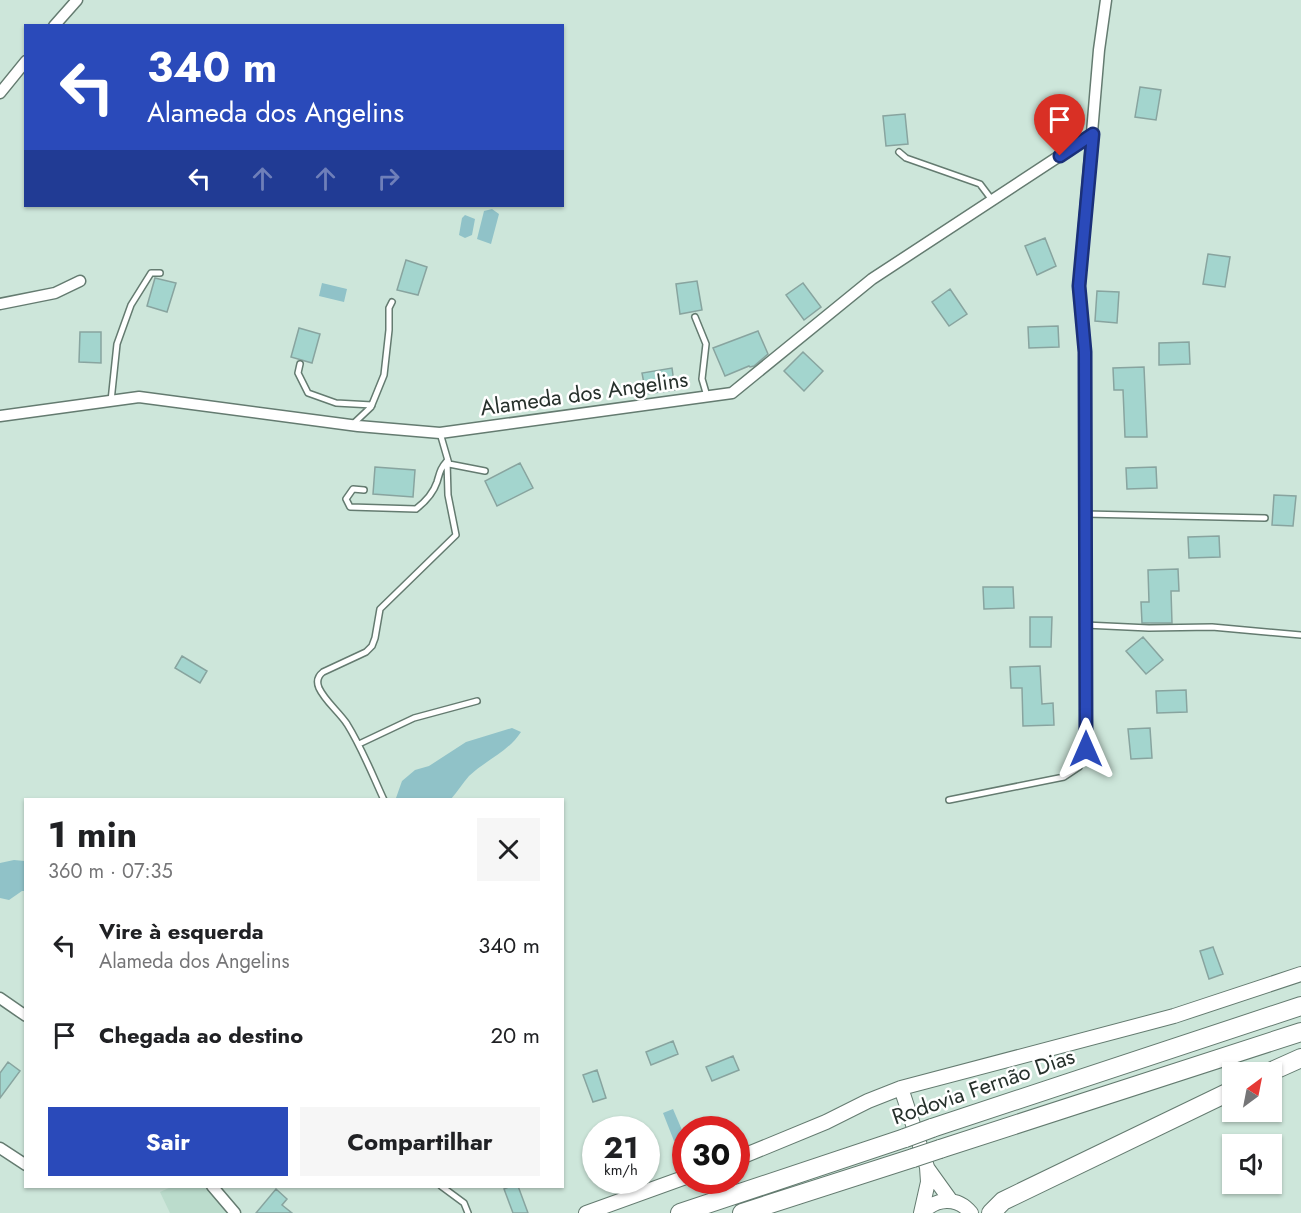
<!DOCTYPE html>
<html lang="pt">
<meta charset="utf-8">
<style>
body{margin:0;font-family:Jost,sans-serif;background:#f6f6f6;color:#202124;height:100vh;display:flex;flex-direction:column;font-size:22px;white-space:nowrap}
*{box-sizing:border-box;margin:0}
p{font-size:20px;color:#757577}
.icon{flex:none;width:33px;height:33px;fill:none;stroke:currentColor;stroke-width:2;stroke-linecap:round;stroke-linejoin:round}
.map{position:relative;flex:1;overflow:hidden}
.details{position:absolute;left:24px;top:798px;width:540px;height:390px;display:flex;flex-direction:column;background:#fff;border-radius:0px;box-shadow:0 2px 4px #0004}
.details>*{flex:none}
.banner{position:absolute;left:24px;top:24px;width:540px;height:183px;border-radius:0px;box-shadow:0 2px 4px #0004;background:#2a4aba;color:#fff;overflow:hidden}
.needle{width:39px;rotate:32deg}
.fabs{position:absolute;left:1222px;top:1062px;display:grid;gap:12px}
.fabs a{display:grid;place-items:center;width:60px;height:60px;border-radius:0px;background:#fff;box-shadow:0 2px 4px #0004;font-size:30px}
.speed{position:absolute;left:582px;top:1116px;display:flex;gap:12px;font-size:30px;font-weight:700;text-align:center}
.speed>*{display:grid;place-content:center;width:78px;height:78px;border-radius:50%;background:#fff;box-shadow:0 2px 4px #0004;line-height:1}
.speed small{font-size:15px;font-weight:400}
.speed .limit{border:9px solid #d22;background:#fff;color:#111}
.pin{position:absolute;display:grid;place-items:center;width:51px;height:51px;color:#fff;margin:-62px -26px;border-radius:50% 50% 50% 0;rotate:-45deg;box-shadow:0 0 6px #0007}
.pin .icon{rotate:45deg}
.me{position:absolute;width:66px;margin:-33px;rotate:0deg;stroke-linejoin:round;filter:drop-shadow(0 0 4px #0008)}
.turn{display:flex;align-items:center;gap:21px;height:126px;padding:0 24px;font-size:27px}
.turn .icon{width:78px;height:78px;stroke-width:2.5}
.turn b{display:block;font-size:42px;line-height:51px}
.lanes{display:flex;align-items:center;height:57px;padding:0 24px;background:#0003;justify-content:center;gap:30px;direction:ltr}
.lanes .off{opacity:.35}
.round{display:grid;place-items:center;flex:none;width:63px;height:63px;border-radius:0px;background:#f6f6f6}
.summary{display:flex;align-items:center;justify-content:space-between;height:102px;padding:0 24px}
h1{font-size:36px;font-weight:700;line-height:45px}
.cta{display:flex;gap:12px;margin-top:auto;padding:12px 24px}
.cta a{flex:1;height:69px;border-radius:0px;background:#2a4aba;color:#fff;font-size:24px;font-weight:700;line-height:69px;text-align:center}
.cta a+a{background:#f6f6f6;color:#202124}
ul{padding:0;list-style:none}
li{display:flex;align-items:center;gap:18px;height:90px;padding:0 24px}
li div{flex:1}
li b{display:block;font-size:22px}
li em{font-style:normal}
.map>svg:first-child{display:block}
.built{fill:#bbdccc}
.water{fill:#90c2c8}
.building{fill:#a3d5ce;stroke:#88a49f;stroke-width:1.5}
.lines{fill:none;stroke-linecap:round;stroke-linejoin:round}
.lane-casing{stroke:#647b70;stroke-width:8}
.street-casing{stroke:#647b70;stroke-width:13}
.secondary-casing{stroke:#647b70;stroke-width:16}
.highway-casing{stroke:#647b70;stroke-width:20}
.lane{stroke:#fff;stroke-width:5}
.street{stroke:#fff;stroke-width:10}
.secondary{stroke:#fff;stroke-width:14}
.highway{stroke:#fff;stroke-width:18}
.highway-bridge-casing{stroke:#647b70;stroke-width:20;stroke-linecap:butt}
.highway-bridge{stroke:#fff;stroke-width:18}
.route-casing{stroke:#1b3079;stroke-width:15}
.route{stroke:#2a4aba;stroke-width:10}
.labels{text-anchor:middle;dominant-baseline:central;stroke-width:5;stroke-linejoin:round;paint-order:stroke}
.street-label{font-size:22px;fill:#26302b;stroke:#fff}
</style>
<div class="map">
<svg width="1301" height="1213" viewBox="0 0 1301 1213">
<rect width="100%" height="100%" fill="#cde6da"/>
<path class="built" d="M171,1187h36l22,26h-59l-10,-21z"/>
<path class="water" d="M492,209l7,5 -8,30 -14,-5 7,-28z
M465,215l10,4 -3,16 -7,3 -6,-3 3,-17z
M322,283l25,6 -3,13 -25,-6z
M512,728l9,4c-13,20 -35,28 -52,44 -6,7 -12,16 -18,23l-54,1 -1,-2 6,-17 13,-11 14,-4 37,-24z
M14,860l11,1v30h-3l-13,9 -9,-2v-35z
M673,1109l12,28 -11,4 -11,-28z"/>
<path class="building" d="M1140,87l21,3 -5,30 -21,-3z
M905,114l3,30 -22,2 -3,-30z
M1045,238l11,28 -19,9 -12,-29z
M1208,254l22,3 -5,30 -22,-3z
M406,260l21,7 -9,28 -21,-5z
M155,278l21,5 -9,29 -20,-6z
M697,281l5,29 -22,4 -4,-30z
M803,283l18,24 -17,13 -18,-25z
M950,289l17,25 -18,12 -17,-24z
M1097,291l22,1 -2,31 -22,-2z
M1058,326l1,21 -30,1 -1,-21z
M299,328l21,6 -8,29 -21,-6z
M758,331l10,23 -14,12 -4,1 -1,-1 -24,10 -12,-28z
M80,332h21v31l-22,-1z
M1189,342l1,22 -31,1v-22z
M803,352l20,19 -19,20 -20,-20z
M1144,367l3,70h-22l-2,-47h-9l-1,-22z
M672,368l3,22 -29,4 -4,-21z
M520,463l13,25 -36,18 -12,-25z
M375,467l40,3 -2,27 -40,-3z
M1156,467l1,21 -30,1 -1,-21z
M1274,495l22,1 -3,30 -21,-1z
M1219,536l1,21 -31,1 -1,-21z
M1178,569l1,22h-8l1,32h-30l-1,-21h8l-1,-32z
M983,587h30l1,21 -30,1z
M1030,617h22l-1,30h-21z
M1143,637l20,23 -17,14 -20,-23z
M182,656l25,15 -7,12 -25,-15z
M1040,666l2,38 11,-1 1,22 -31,1 -1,-38h-11l-1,-21z
M1186,690l1,22 -30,1 -1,-22z
M1150,728l2,30 -21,1 -3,-30z
M1213,947l10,27 -14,5 -9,-28z
M673,1041l5,13 -27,11 -5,-13z
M733,1056l6,14 -27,11 -6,-14z
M8,1062l12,9 -20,27v-25z
M597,1070l9,28 -13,4 -10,-27z
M511,1186h7l10,27h-15l-9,-24z
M276,1189l11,10 -5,6 10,8h-36z"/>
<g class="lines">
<defs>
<path id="lane" d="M899,152l7,6 74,26 12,16
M695,317l11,27 -4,35 5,17
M300,364l-2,9 10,20 28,10 36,2
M111,401l6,-57 14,-39 20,-32h9
M353,424l18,-17 13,-32 5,-45v-22l3,-6
M440,433l9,31 36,7
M364,490l-11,-1 -7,10 4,8 66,2c9,-7 17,-15 21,-27 3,-10 3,-13 10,-21
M1085,514l180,4
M1085,625l64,3 63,-1 89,8
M359,744l55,-26 63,-17
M384,800c-12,-26 -22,-52 -37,-76 -8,-12 -22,-23 -28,-36 -3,-7 -1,-12 4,-16l43,-20 6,-6 3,-8 5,-29 76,-74 -8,-40 -1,-34
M949,800l115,-23 15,-10 7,-18
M441,1186l23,17 4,10"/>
<path id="street" d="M54,26l23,-26
M0,93l26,-32
M0,304l55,-11 25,-12
M0,416l139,-19 219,29 82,7 292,-40 140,-114 221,-145
M1086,749l-1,-397 -6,-66 20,-236 7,-50
M0,998l26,18
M0,1148l26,17
M212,1186l23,27"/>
<path id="secondary" d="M901,1088l26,79 1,15 -7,31
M736,1159l90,-37 42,-21 33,-13 273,-72 127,-42
M928,1169l23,32
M586,1213l100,-36
M922,1213c14,-15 35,-17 49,0"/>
<path id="highway" d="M1270,1072l31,-14
M932,1128l369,-122
M940,1149l361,-117
M680,1213l225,-75
M742,1213l171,-55
M991,1213l12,-12 230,-111"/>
</defs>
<use href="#lane" class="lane-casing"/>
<use href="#street" class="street-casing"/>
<use href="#secondary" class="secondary-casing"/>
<use href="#highway" class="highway-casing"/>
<use href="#lane" class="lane"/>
<use href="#street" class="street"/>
<use href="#secondary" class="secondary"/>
<use href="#highway" class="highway"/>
<defs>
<path id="highway-bridge" d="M905,1138l27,-10
M913,1158l27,-9"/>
</defs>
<use href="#highway-bridge" class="highway-bridge-casing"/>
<use href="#highway-bridge" class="highway-bridge"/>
</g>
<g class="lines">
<defs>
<path id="route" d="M1060,156l33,-22 -14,152 6,66 1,397"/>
</defs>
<use href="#route" class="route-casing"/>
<use href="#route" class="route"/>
</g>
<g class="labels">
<g class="street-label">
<text transform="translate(584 393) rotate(-8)">Alameda dos Angelins</text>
<text transform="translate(983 1086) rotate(-19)">Rodovia Fernão Dias</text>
</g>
</g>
</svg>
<div class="fabs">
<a><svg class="needle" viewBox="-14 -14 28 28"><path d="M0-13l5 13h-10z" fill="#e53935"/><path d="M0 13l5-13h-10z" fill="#757577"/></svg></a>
<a><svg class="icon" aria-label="sound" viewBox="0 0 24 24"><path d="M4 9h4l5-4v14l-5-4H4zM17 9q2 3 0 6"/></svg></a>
</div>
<div class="speed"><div>21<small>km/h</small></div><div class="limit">30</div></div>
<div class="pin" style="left:1060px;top:156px;background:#d93025"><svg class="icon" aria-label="arrive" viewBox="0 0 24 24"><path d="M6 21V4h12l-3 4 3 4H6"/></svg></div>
<svg class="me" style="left:1086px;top:749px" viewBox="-20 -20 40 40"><path d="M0-17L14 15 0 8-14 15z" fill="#2a4aba" stroke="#fff" stroke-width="4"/></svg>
<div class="banner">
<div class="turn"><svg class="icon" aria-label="left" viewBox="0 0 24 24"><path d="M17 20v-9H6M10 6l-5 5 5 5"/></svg><div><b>340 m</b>Alameda dos Angelins</div></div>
<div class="lanes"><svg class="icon" aria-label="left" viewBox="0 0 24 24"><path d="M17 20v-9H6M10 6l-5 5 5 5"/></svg><svg class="icon off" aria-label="ahead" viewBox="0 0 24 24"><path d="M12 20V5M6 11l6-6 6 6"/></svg><svg class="icon off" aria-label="ahead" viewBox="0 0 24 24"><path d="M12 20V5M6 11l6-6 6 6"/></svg><svg class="icon off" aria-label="right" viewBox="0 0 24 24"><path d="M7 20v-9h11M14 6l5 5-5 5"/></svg></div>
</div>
<section class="details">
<div class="summary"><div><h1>1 min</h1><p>360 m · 07:35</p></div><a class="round"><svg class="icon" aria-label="close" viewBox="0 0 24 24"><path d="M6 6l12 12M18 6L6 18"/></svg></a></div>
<ul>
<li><svg class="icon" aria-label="left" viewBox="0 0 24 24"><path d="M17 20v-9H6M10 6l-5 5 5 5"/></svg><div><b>Vire à esquerda</b><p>Alameda dos Angelins</p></div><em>340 m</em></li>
<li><svg class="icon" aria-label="arrive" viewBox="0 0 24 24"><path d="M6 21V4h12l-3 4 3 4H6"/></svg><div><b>Chegada ao destino</b></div><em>20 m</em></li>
</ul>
<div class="cta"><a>Sair</a><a>Compartilhar</a></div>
</section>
</div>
